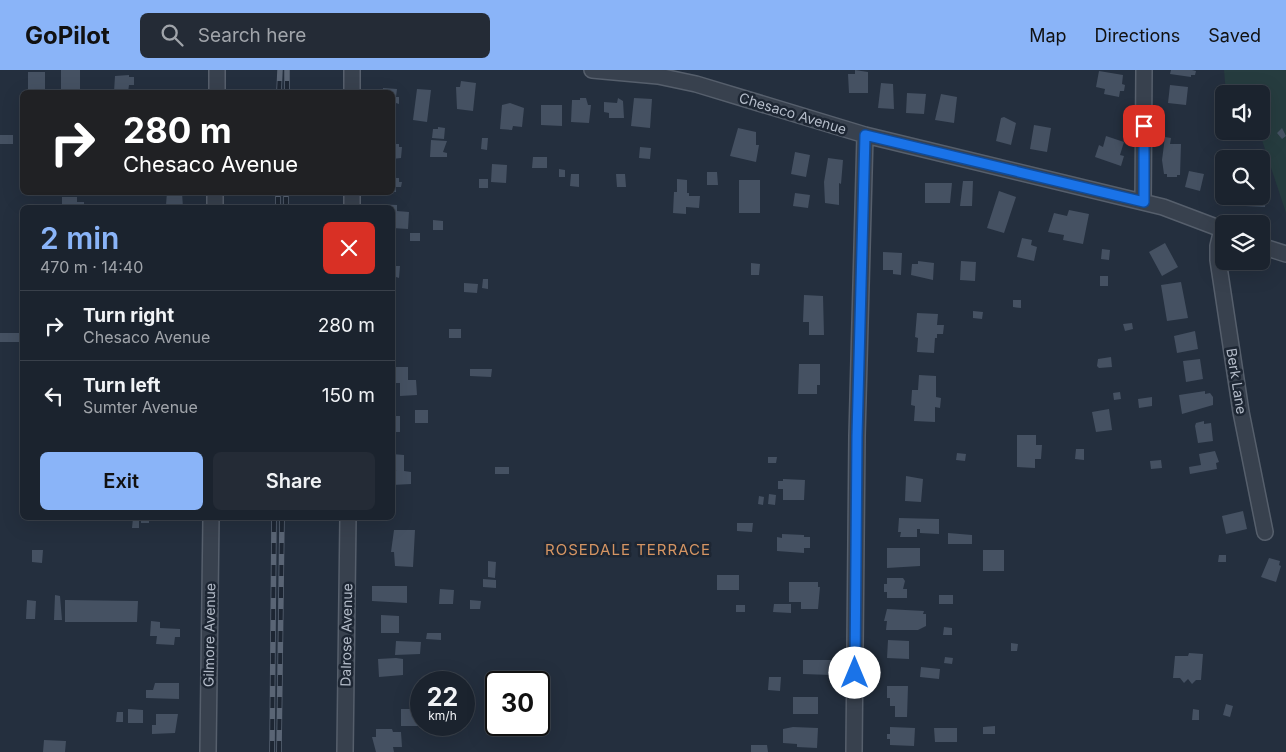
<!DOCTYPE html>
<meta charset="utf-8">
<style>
body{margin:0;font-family:Inter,sans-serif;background:#242b36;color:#f1f3f6;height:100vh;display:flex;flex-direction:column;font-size:19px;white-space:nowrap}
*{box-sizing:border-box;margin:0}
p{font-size:16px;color:#a0a4aa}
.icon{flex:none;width:28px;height:28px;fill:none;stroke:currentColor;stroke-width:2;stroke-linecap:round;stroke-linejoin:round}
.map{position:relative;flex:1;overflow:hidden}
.details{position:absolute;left:20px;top:135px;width:375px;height:315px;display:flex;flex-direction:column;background:#1b232e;border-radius:8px;box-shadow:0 5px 20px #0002,0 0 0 1px #39404a}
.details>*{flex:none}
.top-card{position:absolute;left:20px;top:20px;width:375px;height:105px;border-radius:8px;box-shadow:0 5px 20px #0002,0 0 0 1px #39404a;background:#202124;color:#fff;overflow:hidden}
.fabs{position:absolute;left:1215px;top:15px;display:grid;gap:10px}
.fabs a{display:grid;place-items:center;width:55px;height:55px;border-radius:8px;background:#1b232e;box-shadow:0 5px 20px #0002,0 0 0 1px #39404a;font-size:25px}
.speed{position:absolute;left:410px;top:601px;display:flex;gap:10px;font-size:25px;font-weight:700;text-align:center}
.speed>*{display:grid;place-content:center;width:65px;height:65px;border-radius:50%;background:#1b232e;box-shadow:0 5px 20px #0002,0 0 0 1px #39404a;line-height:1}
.speed small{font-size:12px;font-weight:400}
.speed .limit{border:2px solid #111;border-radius:8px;background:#fff;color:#111}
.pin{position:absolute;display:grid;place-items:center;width:42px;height:42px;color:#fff;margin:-21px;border-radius:10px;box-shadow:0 2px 8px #0006}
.me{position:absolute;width:55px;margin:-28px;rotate:0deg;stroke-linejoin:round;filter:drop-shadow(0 0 4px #0008)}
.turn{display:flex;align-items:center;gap:18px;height:105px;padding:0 20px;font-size:22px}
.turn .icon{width:65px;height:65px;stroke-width:2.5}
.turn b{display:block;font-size:35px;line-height:42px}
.round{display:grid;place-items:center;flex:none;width:52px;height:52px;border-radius:8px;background:#242b36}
.overview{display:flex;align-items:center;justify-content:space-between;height:85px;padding:0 20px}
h1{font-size:30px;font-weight:600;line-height:38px;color:#8ab4f8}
.cta{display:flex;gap:10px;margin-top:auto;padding:10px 20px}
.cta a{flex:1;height:58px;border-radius:8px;background:#8ab4f8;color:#111;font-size:20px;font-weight:600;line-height:58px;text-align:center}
.cta a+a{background:#242b36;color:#f1f3f6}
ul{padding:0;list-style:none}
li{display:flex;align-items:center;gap:15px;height:70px;padding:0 20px;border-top:1px solid #39404a}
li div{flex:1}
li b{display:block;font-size:19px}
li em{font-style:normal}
header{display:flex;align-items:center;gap:30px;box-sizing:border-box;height:70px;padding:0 25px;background:#8ab4f8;color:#111}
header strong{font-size:24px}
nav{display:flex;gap:28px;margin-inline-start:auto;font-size:18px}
.search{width:350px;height:45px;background:#242b36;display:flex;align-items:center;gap:12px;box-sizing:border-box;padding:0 18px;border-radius:8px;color:#a0a4aa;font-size:19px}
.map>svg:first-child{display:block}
.green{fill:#263c3f}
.building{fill:#455162}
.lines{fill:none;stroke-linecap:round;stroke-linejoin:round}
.minor-casing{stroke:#565f6c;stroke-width:18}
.minor{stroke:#38414e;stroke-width:15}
.rail-casing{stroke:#5a6575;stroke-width:5.5}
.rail{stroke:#1d2633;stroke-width:4;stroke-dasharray:11;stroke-linecap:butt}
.route-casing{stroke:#114b97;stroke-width:12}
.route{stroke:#1a73e8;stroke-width:9}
.labels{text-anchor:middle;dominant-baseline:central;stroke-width:5;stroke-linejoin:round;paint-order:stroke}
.street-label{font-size:14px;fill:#b4bcc9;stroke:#1d2633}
.neighbourhood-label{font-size:15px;letter-spacing:1px;fill:#d59563;stroke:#1d2633}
</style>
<header>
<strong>GoPilot</strong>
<div class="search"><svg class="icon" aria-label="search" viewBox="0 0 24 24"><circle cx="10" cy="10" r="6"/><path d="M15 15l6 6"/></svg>Search here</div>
<nav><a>Map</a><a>Directions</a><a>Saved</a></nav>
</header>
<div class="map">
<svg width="1286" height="682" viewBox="0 0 1286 682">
<rect width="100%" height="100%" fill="#242f3e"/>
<path class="green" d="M1224,0h62v143l-27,-82h2v-37h-35z"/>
<path class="building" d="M61,0h19v22h-19z
M855,0l13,2v21h-19l-1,-19h7z
M1171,0h21l4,1 -1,4h-4v2l-21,-3z
M1099,1l24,4 -1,9 3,1 -1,6h-4l-1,6 -15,-3 1,-5 -9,-2z
M28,2h17v20h-17z
M129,5v2h5v8h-5l-1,7h-14l1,-16z
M461,11l15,2 -3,28 -16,-2 -1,-22h4z
M881,13l12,1 1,25 -16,-1z
M1170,15l18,2 -2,18 -18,-2z
M383,18l14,1 -1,8h3v7l-3,-1 -1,12h-3v-23h-9z
M417,19l14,1 -4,32 -14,-2z
M907,23l19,1 -2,20 -18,-1z
M941,24l16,3 -3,26 -19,-3z
M580,28h6l2,7h3l-2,18 -18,-1 1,-22h8z
M618,28l5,3 1,17h-15v-5l-5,-1v-10l13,1z
M634,28l18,1 -2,29 -19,-2z
M510,33l14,5 -2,19 -9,-1 -1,4 -12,-1 2,-24z
M541,35h21v21l-21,-1z
M1004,47l12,6 -5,22 -15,-4 5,-23z
M20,54h2v19h-2z
M1034,55l17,3 -4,24 -17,-3z
M438,57l7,1 -1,11 -12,-1 1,-9h5z
M738,58l18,4v13h3l-3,17 -26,-6z
M1282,58l4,8 -4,3 -5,-6z
M0,65h13v9h-13z
M1106,66l18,6 -4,13 4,1 -3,10 -26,-9 4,-12 4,2z
M1165,67l6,1 -1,6h11l-1,31h-3v2h-10v-3h-3l-2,-14z
M482,68h6l-1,12 -6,-1z
M431,70l16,1 -4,11 4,1v4h-17z
M392,74h7v3h3l-1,11 -9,1z
M640,77l11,1 -1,11 -11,-1z
M795,82l15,3 -4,22 -15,-3z
M533,87h14v11h-15z
M828,88l15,2 -2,24 -2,-1v22l-14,-2 -1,-21z
M492,94l15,1 -1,18 -15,-1z
M559,99l6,1v7h-6z
M1189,101l15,3 -4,17 -15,-4z
M707,102h10l1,13h-11z
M571,104h8v13l-9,-1z
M616,104h9l1,13h-9z
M392,108h7v4h3l-1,5h-5v5h-4z
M1219,108l5,2v16h3l-1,3 -12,-7z
M479,109h9v9h-9z
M677,109l10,1v13h2v3h11l-1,12 -13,-1v7l-13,-1 1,-21h3z
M739,110h21v33h-21z
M963,111h10l-1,25h-12z
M925,113h27l-2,20h-25z
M1261,113h6l-2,24 -20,-1 1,-10h15z
M999,121l17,6 -12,36 -17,-5z
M167,122h15l1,16h-24v-3h7z
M795,123l15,2 -2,13 -15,-2z
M62,127h15v5h7v6h-22z
M376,134l21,1v6l12,1 -1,17 -16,-1v-20h-16z
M1069,140l20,4 -6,30 -20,-4 1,-5 -16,-3 6,-19 13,3z
M433,150l10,1v9h-10z
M410,163h10v8h-10z
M1022,168l10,2 -1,5 6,2 -3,14 -17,-4z
M1165,173l13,24 -16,9 -13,-24z
M1102,179l8,1 -1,10 -8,-1z
M883,182l19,1 -1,22 -8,-1v-4h-10z
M918,191l16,2 -1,17 -22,-5 1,-11h6z
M961,191l15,1 -1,19 -15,-1z
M751,193l9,1 -1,11h-8z
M392,196h8l-1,12 -3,-1 -1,11h-3z
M1100,206h8v10h-8z
M483,209h5v10l-6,-1z
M1181,212l7,36 -21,3 -6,-36z
M464,213l14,1 -1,9 -13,-1z
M804,225l19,1 1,39h-15v-13h-6z
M1013,230h8v8l-8,-1z
M973,241l10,1 -1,7 -9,-1z
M917,243l21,1 -1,11h7l-1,9h-6v4h-2l-1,15 -17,-1 1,-14 -3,-1z
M1132,253l1,6 -8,2 -2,-7z
M449,259h12v9h-12z
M1195,261l3,18 -21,4 -3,-17z
M0,263h20v9h-20z
M1111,287l1,10 -13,1 -2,-2 1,-7z
M1200,289l3,20 -17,3 -3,-21z
M799,294h21v21h-3v9h-19z
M392,297h16v13h8l1,15 -17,1v-13h-8z
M470,299h22l-1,8 -21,-1z
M919,305l17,1v21l5,1 -1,10 -5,-1v15l-21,-1 1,-15 -4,-1 1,-15h6z
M1205,321v3l5,-1 3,4v8l-31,9 -3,-19z
M1120,322l1,7 -7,1 -1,-7z
M1152,327v9l-13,2 -1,-9z
M1109,339l3,21 -16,2 -4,-20z
M415,340h13v13h-13z
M392,346h8v16h-8z
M1204,351v3l7,-1 2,18 -15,2 -3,-17 1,-3z
M1017,365h19v10h6l-1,14h-6v9l-18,-1z
M1076,379h8v11l-9,-1z
M1215,381l4,11 -3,1 1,6 -27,5 -1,-7 12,-2 -2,-11z
M957,383l9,1 -1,7 -9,-1z
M392,384l12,1v16l7,1v12l-19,1v-14l5,-1h-5z
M768,387h9l-1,6h-8z
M1161,390l1,8 -11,1 -1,-8z
M495,397h14v7h-14z
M906,406l17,3 -2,23 -16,-1z
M783,409l22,1 -1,20h-21v-11h-5v-8h5z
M769,424l7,1 -1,10 -7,-1z
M759,426l5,1 -1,8 -5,-1z
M1243,441l4,18 -21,5 -4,-18z
M133,448h6v10h-7z
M141,448h8v5h-8z
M899,448l40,1v15l-19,-1v-4h-3v8h-17l1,-5h-3z
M737,453h16l-1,9 -15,-1z
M394,460h21l-2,37 -18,-1 -1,-14h-3z
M948,463l24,2v9h-24z
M782,464l22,1v2h6v11h-6v5l-27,-2v-14l5,1z
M887,478h33v18l-33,2z
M32,480h11l-1,13 -10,-1z
M983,480h21v21h-21z
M1219,485h7v7h-8z
M1269,488l11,3 -1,4 2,1 -5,16 -15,-5z
M488,491l8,1 -1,16 -7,-1z
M717,505h22v15h-22z
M887,508h16l2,3 -2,8h4v9h-20v-6h-3v-8h3z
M483,509l13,1v8l-13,-1z
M789,512h29v5h2l-2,22h-17v-7h-12z
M372,516h35v17l-35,-2z
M440,519l14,1 -1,14h-14z
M55,525l5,1 2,24h-8z
M939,525h14v9h-14z
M27,530l9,1 -1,18h-9z
M65,530l73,1 -1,21h-72z
M470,530l11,1 -1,8h-10z
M774,534h17v9l-18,-1z
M736,535h9v7h-9z
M887,539l37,2 -1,3h3v12l-8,4h-32l1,-9h-3z
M381,545l18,1v17h-18z
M151,551l9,1v6l20,1v8h-5l-1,8 -18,-1 1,-8h-7z
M944,557l8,1v7h-9z
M427,563h14v7l-15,-1z
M888,570l21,1v18l-22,-1z
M396,571l25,1 -1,12 -25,1z
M1011,573l7,1 -1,7h-6z
M1189,583l14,1 -2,26h-5l-4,4 -4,-5 -4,4 -4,-5h-7l2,-22h13z
M945,587l8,1 -1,6 -8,-1z
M396,588l7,1v16l-24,2 -1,-18z
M803,590h28v15l-28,-1z
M921,597l19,2 -1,10 -19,-2z
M769,607h12l-1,14 -12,-1z
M155,613h24v16l-33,-1v-8h7z
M887,616h21l-1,31h-12v-11h-5v-8h-3z
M793,627h25v17h-25z
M1226,634l7,2 -3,11 -7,-2z
M128,639l15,1v13h-15z
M401,639h18v17h-18z
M1193,639l6,1v10h-7z
M117,642h6v10h-7z
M156,644h22l-3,19 -23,1v-9h4z
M995,656v8h-12v-7z
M793,657l25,1 -1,20 -20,-1v-3l-14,-1v-14z
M890,657l25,1 -1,18 -24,-1v-6h-3v-5h3z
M934,658h23v14h-22z
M376,659h16l1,3h8l1,15h-9l1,5h-18l-4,-15h4z
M44,670l22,1 -1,11h-22z
M751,675h16l1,7h-17z"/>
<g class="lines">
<defs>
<path id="minor" d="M592,0l66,6 38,8 169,51 298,72 61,23
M217,22v-22
M352,22v-22
M1143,132l1,-132
M215,138v-16
M352,138v-16
M1222,159l-4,17v14l23,152 24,120
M1261,176l25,8
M208,682l3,-234
M345,682l3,-234
M854,682l3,-316 8,-301"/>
</defs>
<use href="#minor" class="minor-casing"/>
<use href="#minor" class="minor"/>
<defs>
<path id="rail" d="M279,22l1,-22
M287,22v-22
M278,138v-16
M286,138v-16
M272,682l2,-234
M279,682l3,-234"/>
</defs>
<use href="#rail" class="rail-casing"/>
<use href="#rail" class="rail"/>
</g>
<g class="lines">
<defs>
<path id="route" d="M855,603l2,-237 8,-301 279,67v-76"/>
</defs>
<use href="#route" class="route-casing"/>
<use href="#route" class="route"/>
</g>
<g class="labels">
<g class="street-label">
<text transform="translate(793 43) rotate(17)">Chesaco Avenue</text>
<text transform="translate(1237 311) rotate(81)">Berk Lane</text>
<text transform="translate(209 565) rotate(-89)">Gilmore Avenue</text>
<text transform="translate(346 565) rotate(-89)">Dalrose Avenue</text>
</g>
<g class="neighbourhood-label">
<text x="628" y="479">ROSEDALE TERRACE</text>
</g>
</g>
</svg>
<div class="fabs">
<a><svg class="icon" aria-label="sound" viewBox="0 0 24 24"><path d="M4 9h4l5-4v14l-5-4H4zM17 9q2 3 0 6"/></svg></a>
<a><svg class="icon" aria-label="search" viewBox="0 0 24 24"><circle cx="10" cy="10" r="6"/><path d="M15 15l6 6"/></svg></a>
<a><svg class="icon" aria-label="layers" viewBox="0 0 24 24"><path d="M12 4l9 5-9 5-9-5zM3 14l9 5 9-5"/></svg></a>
</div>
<div class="speed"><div>22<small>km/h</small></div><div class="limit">30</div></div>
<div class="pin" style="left:1144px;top:56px;background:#d93025"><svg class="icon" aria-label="arrive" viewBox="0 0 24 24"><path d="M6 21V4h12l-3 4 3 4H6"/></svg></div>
<svg class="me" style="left:855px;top:603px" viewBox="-20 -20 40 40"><circle r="19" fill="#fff"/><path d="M0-13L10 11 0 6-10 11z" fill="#1a73e8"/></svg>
<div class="top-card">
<div class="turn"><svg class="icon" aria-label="right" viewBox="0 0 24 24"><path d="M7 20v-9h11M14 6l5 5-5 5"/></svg><div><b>280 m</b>Chesaco Avenue</div></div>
</div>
<section class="details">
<div class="overview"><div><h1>2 min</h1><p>470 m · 14:40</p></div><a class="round" style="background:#d93025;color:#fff"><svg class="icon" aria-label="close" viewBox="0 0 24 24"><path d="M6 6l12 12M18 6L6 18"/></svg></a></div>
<ul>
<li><svg class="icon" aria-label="right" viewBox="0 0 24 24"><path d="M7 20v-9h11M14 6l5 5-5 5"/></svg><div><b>Turn right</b><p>Chesaco Avenue</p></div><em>280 m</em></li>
<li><svg class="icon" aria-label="left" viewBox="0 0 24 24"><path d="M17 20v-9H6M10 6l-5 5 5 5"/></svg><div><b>Turn left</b><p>Sumter Avenue</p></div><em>150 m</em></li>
</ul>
<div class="cta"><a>Exit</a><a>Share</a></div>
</section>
</div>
